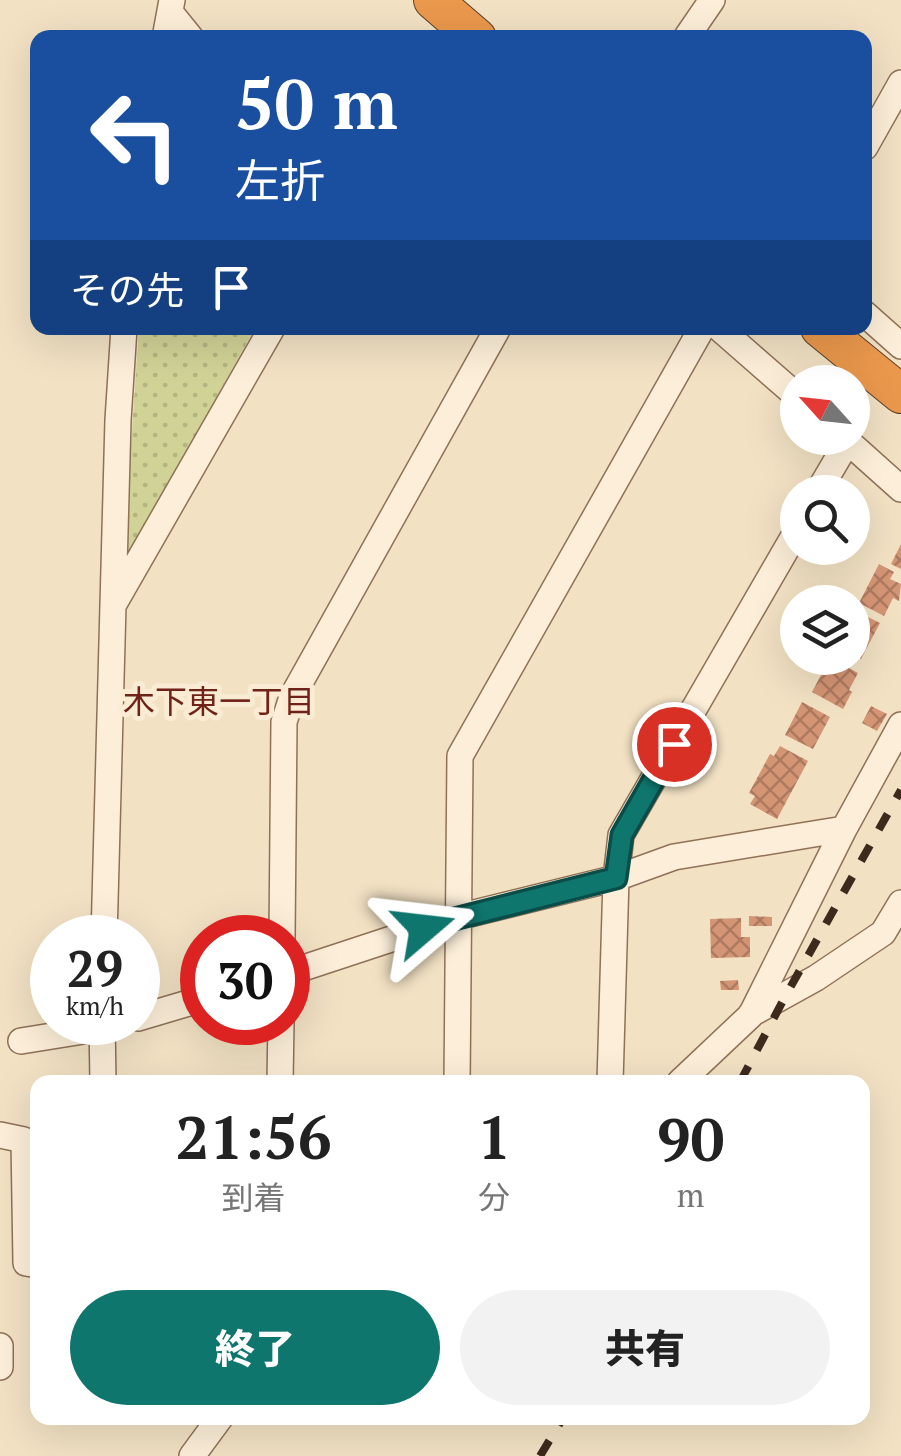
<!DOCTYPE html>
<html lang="ja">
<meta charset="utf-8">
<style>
body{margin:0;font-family:"PT Serif","Noto Sans JP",serif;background:#f2f2f2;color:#222;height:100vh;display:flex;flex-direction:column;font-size:38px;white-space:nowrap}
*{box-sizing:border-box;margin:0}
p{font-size:32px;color:#767676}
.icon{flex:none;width:55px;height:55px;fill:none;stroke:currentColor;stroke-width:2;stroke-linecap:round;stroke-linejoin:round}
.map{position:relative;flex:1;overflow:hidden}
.panel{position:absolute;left:30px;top:1075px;width:840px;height:350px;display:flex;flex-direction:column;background:#fff;border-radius:20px;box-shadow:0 10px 40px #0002}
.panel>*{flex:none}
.top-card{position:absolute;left:30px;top:30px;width:842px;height:305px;border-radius:20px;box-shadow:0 10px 40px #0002;background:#1a4fa0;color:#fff;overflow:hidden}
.needle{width:65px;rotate:297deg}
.controls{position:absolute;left:780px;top:365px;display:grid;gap:20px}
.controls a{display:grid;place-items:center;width:90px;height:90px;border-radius:50%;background:#fff;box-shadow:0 10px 40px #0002;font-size:50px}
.speed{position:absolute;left:30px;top:915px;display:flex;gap:20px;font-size:50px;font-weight:700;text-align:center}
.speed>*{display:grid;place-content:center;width:130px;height:130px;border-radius:50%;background:#fff;box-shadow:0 10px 40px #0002;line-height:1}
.speed small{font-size:25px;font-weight:400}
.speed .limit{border:15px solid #d22;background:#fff;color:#111}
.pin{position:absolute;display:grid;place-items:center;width:85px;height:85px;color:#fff;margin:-42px;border:5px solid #fff;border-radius:50%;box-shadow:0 2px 10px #0007}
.me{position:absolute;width:110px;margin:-55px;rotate:73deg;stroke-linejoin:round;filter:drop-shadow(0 0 8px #0008)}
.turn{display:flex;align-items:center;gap:35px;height:210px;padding:0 40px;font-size:45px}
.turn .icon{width:130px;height:130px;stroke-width:2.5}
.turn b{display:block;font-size:70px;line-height:85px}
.then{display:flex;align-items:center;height:95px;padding:0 40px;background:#0003;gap:20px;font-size:38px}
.eta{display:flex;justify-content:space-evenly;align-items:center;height:170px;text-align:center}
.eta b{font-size:60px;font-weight:800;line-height:70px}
.action{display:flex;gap:20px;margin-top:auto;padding:20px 40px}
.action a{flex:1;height:115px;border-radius:60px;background:#0f766e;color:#fff;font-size:40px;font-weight:800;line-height:115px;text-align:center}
.action a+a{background:#f2f2f2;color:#222}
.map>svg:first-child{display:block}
.grass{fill:url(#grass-dots)}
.building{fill:url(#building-cross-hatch)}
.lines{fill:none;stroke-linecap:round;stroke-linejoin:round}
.minor-casing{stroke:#8f7158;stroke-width:28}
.highway-casing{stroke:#5c3f2c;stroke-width:40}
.minor{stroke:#fceed8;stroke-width:25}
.highway{stroke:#ea984c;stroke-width:38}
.rail{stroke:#3d2a1d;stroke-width:8;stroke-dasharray:18 18;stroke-linecap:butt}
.route-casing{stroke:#0a4d48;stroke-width:25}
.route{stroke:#0f766e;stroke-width:18}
.labels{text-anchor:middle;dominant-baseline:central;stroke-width:10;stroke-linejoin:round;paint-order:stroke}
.neighbourhood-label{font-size:32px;fill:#6f2318;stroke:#f9ebd4}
</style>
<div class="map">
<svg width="901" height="1456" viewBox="0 0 901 1456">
<defs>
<pattern id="grass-dots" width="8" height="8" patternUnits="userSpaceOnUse" patternTransform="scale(2.5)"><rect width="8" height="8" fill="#d0d296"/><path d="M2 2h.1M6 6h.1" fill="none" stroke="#b4b481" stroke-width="1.8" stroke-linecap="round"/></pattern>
<pattern id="building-cross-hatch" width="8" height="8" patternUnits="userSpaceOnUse" patternTransform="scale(2.5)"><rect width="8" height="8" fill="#d49575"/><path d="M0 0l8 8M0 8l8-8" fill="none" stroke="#ad7a5f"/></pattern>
</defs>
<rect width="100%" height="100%" fill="#f2e1c3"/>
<path class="grass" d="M139,328h116l-132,237z"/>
<path class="building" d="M901,544v25l-10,-5z
M879,564l15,8 -4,7 11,5 -2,17 -6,-3 -9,18 -25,-13z
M854,610l26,13 -19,36 -9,-4z
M830,658l28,15 -9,17 3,2 -9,17 -31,-17z
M802,702l28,15 -17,32 -28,-14z
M871,706l16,8 -10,17 -15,-8z
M780,746l28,15 -31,58 -27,-15 5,-8 -6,-3 21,-39 4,2z
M749,916l23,1v9h-23z
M741,918v19h9v20l-39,1 -1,-39z
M738,980l1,10h-18l-1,-9z"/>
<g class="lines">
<defs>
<path id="minor" d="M170,12l21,26
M165,38l7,-38
M686,38l26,-38
M865,147l36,-64
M865,314l36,32
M719,328l79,69
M844,438l57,51
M818,492l30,-51
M115,602l157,-274
M104,938l14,-518 6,-92
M282,938l2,-216 8,-25 206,-369
M288,973l170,-56 158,-39 58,-21 170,-28 57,-104
M751,1014l65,-36 67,-45 18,-30
M138,1018l64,-19
M102,1022l1,60
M21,1041l81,-13 20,-6
M280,1082l1,-60
M457,1082l3,-326 242,-428
M610,1082l6,-204 5,-43 177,-306
M680,1082l71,-67 93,-186
M0,1135l24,5 2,123 12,2
M0,1346v21
M192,1456l28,-38"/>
<path id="highway" d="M433,0l44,38
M820,328l81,66"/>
</defs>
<use href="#minor" class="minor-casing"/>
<use href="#highway" class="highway-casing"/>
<use href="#minor" class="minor"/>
<use href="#highway" class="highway"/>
<path class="rail" d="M740,1082l46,-87 115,-205
M540,1456l23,-38"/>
</g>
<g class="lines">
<defs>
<path id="route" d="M424,928l34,-10 158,-40 6,-43 52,-91"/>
</defs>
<use href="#route" class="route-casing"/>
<use href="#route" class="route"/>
</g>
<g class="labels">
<g class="neighbourhood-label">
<text x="219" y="701">木下東一丁目</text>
</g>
</g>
</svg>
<div class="controls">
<a><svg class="needle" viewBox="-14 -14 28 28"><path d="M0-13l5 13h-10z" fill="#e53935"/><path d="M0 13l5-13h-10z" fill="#767676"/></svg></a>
<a><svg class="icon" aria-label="search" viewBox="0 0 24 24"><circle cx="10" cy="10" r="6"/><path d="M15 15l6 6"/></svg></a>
<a><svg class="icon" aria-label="layers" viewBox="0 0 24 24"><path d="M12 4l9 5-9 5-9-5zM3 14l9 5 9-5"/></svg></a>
</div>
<div class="speed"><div>29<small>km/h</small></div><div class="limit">30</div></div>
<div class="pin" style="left:674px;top:744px;background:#d93025"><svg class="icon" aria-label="arrive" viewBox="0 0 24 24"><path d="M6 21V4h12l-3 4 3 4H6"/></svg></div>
<svg class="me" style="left:424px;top:928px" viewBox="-20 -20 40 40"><path d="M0-17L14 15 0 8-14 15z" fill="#0f766e" stroke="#fff" stroke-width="4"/></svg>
<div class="top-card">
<div class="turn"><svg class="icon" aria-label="left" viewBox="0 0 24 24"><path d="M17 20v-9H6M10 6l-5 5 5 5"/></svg><div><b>50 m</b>左折</div></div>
<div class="then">その先<svg class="icon" aria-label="arrive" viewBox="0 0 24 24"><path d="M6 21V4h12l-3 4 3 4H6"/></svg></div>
</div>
<section class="panel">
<div class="eta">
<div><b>21:56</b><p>到着</p></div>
<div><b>1</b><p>分</p></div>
<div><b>90</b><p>m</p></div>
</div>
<div class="action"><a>終了</a><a>共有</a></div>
</section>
</div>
